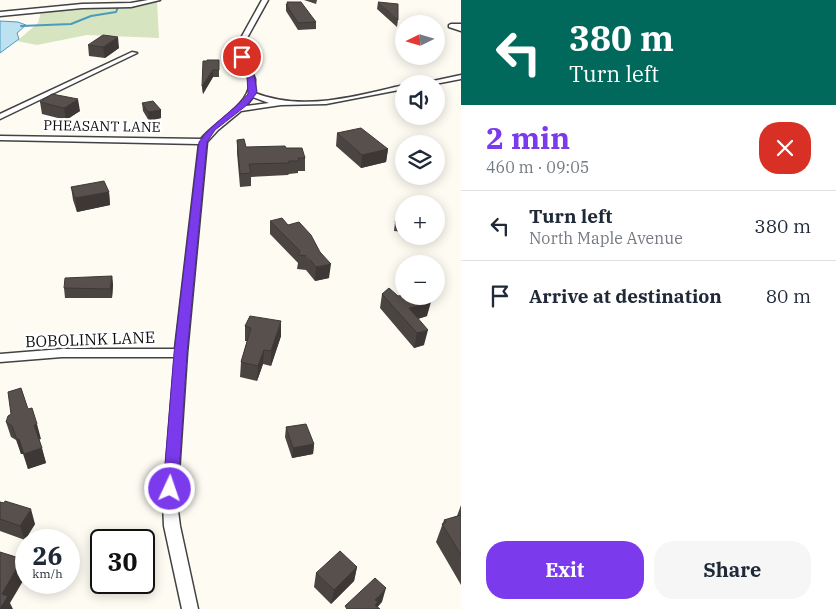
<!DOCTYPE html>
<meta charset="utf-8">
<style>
body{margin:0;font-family:"IBM Plex Serif",serif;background:#f6f6f7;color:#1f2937;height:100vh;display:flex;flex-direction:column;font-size:19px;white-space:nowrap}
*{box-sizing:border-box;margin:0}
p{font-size:16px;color:#747a83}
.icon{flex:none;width:28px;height:28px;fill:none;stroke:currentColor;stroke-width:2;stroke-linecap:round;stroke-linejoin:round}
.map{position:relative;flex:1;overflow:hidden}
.sheet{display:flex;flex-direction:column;background:#fff;width:375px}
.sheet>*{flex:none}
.banner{background:#00695c;color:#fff;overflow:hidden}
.needle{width:32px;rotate:265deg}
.tools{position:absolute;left:395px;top:15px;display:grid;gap:10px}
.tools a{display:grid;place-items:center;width:50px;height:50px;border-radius:50%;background:#fff;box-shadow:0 2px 12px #0003;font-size:25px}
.speed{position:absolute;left:15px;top:529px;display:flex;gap:10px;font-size:25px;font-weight:700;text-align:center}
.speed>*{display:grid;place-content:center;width:65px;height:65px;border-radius:50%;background:#fff;box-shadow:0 2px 12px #0003;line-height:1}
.speed small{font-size:12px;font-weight:400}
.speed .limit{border:2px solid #111;border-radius:8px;background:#fff;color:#111}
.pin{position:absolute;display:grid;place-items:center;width:42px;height:42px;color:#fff;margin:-21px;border:2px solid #fff;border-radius:50%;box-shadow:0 1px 5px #0007}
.me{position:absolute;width:55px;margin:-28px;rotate:3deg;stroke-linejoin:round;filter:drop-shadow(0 0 4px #0008)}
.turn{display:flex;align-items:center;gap:18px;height:105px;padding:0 25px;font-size:22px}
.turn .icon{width:65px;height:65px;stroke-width:2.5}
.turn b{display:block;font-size:35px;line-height:42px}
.round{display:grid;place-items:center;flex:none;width:52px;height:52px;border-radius:20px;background:#f6f6f7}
.summary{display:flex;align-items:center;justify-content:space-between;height:85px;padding:0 25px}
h1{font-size:30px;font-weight:700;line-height:38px;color:#7c3aed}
.button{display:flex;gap:10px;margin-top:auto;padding:10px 25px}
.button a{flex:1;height:58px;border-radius:20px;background:#7c3aed;color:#fff;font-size:20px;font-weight:700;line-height:58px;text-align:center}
.button a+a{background:#f6f6f7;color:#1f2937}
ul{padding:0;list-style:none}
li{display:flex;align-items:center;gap:15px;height:70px;padding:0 25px;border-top:1px solid #e0e1e3}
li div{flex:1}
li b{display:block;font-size:19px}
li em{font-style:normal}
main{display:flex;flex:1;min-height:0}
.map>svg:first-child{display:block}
.green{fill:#d6e5bf}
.water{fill:#bce1f0;stroke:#4b9ac0}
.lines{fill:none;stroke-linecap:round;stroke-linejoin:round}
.stream{stroke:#4b9ac0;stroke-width:2}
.street-casing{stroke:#424242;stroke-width:3}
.street{fill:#fff;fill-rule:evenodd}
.wall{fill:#4b4542}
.shaded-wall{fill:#3d3836}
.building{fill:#57504d;stroke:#3d3836}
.route{fill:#7c3aed;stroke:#51269a}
.labels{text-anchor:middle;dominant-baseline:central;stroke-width:5;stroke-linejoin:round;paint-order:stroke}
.far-street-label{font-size:14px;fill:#0f0f0f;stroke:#fff}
.street-label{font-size:16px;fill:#0f0f0f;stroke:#fff}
</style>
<main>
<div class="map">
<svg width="461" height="609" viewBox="0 0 461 609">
<rect width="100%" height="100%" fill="#fefbf3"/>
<path class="green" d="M157,1l2,37 -72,-3 -50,10 -20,-4 21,-18 3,-11c39,-5 78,-3 116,-11z"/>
<path class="water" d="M0,21l18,1 8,3 -9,8 2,6 -19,14z"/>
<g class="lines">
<path class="stream" d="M21,26l50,-2 20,-8 25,-4 2,-5"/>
<defs>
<path id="street" d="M148,0h12l-29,7 -49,1 -82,8v-4l82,-8 49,-1z
M262,0h6l-26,47 13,32v14c48,19 101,3 149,-8v4l-78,15 -45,1 -40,6 -23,19 -11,12 -20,211 -10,150 3,23 18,83h-16l-18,-83 -1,-23 12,-146h-113l-62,5v-8l62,-5h113l24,-205 -199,-4v-4l201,3c11,-15 49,-35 48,-55 0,-12 -9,-25 -13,-37zM253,97l16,6 -23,3z
M451,24h10v7l-12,-4v-2z
M132,52l5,1 -137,66v-5z
M461,75v4l-26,5h-16z"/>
</defs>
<use href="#street" class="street-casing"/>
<use href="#street" class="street"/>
</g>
<path class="wall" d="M304,0h13l-1,4z
M287,2l29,20v7l-18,1 -12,-19v-7h1z
M378,2l20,18 -1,7 -20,-18z
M88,45l31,3 -14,10 -16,-2z
M219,60v17h-6l-10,17 -1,-8z
M40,102l40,9 -14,9 -24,-6z
M142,103l19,7v8l-12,3 -6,-10z
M337,133l51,16 -2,13 -25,6 -25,-22z
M237,140l9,7 40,1 19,10v13h-7v2l-9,1 -1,1 -37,2v9l-11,1 -3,-34z
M71,187l38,5 1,13 -33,7 -4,-12z
M404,210v22l-10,-1 1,-9z
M270,221l59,57 -14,3 -9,-11 -9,-1 1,-6 -28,-29z
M112,276l1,9 -1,13h-47l-1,-10z
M382,294l45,22 -9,3 6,26 -10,3 -34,-40z
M250,316l31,20 -10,30 -8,-2 -6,17 -17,-4 1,-15 6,-21h-2v-15z
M6,422l35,17h-2l7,24 -18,6 -5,-15h-2l-5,-14 -5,-3z
M286,427l28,17 -1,10 -21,4 -7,-21z
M0,502l35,22 -10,16 -25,-9z
M461,505v80l-25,-43 8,-22 13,-4z
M357,567l-3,14 -23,23 -17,-17 2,-14z"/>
<path class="shaded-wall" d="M118,37l1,11 -14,10 -2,-11z
M213,70v7l-10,17 -1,-8z
M78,99l2,12 -14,9 -2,-12z
M161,110v8l-12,3 -1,-9z
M388,149l-2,13 -25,6 1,-13z
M109,192l1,13 -33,7 -2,-14z
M331,264l-2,14 -14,3 1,-14z
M112,276l1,9 -1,13 -2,-9z
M431,302l-4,14 -20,6 2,-14z
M281,321v15l-10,30v-15z
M428,330l-4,15 -10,3 3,-15z
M264,350l-1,14 -6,17 1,-15z
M37,424l4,15 -3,1 -4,-15z
M19,439l5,15h-3l-4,-14z
M314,444l-1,10 -21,4 1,-10z
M42,448l4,15 -18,6 -4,-15z
M31,509l4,15 -10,16 -5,-14z
M16,557l7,24 -13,22 3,6h-13l2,-15z
M357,567l-3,14 -23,23 3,-14z
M386,588l-4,14 -6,7 -1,-9z"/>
<path class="building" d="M287,2h14l15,20 -18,1 -12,-19h2z
M378,2l20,2v16z
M103,35l15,2 -15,10 -15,-2z
M207,60h12v10h-6l-11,16 1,-25h4z
M52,94l26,5 -14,9 -24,-6z
M153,101l8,9 -13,2 -6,-9z
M361,128l27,21 -26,6 -25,-22z
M244,139l2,8 39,-1 1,2h16l3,10h-7l1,3h-10v2l-40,1 2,9 -11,1 -3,-34z
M104,181l5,11 -34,6 -4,-11z
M400,210h4v12h-9z
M282,218l6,7 11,-3 12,13 9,17 11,12 -15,3 -9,-11 -9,-1 2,-4 -30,-30z
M112,276l-2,13 -46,-1 1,-10z
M389,288l9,8 6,-1v1h21l6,6 -22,6 19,22 -11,3 -35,-39z
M250,316l31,5 -10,30 -7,-1 -6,16 -17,-4 10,-34 -6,-2z
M21,388l7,21 4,-1 5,16 -3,1 8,23 -18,6 -5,-15 -2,1 -5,-14 -6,-4 2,-6 3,-2 -3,-22z
M306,424l8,20 -21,4 -7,-21z
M5,501l26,8 -11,17 -20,-7v-17l4,1z
M461,515v40l-19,-31 4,-2 -2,-2z
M340,551l17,16 -23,23 -18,-17z
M0,552l16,5 2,9 -16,28 6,2 -8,13z
M375,578l11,10 -11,12 3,2 -3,3 5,4h-33l-2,-3z"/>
<path class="route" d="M242,55l3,2 9,19 3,15 -1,3 -9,11 -32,25 -8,12 -20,211 -9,136 -2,5 -6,1 -5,-1 -2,-5 11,-136 25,-211c14,-20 34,-30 49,-48l-1,-18 -8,-19z"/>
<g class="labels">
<g class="far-street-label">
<text transform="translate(102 126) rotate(1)">PHEASANT LANE</text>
</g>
<g class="street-label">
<text transform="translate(90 339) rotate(-2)">BOBOLINK LANE</text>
</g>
</g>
</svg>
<div class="tools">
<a><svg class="needle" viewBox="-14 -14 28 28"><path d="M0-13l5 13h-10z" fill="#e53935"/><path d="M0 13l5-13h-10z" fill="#747a83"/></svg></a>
<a><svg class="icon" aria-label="sound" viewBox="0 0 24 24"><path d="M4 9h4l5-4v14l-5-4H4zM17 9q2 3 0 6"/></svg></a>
<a><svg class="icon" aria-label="layers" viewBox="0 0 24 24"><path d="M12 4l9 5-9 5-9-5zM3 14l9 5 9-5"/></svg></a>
<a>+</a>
<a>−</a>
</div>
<div class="speed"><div>26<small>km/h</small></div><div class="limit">30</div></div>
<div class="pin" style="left:242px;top:57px;background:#d93025"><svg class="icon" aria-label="arrive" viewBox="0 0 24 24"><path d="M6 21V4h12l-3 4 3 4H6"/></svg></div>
<svg class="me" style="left:170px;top:489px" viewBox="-20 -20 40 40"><circle r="17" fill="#7c3aed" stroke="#fff" stroke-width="3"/><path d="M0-11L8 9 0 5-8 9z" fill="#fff"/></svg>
</div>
<section class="sheet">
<div class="banner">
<div class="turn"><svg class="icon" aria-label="left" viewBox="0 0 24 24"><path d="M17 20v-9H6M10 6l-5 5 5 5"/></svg><div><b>380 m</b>Turn left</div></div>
</div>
<div class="summary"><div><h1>2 min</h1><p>460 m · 09:05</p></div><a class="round" style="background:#d93025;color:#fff"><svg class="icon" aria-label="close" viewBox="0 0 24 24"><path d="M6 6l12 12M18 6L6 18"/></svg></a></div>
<ul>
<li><svg class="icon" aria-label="left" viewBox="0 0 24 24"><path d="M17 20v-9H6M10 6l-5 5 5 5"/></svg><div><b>Turn left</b><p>North Maple Avenue</p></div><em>380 m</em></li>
<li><svg class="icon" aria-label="arrive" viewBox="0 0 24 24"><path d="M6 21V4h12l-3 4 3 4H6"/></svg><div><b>Arrive at destination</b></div><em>80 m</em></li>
</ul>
<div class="button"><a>Exit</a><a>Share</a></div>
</section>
</main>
